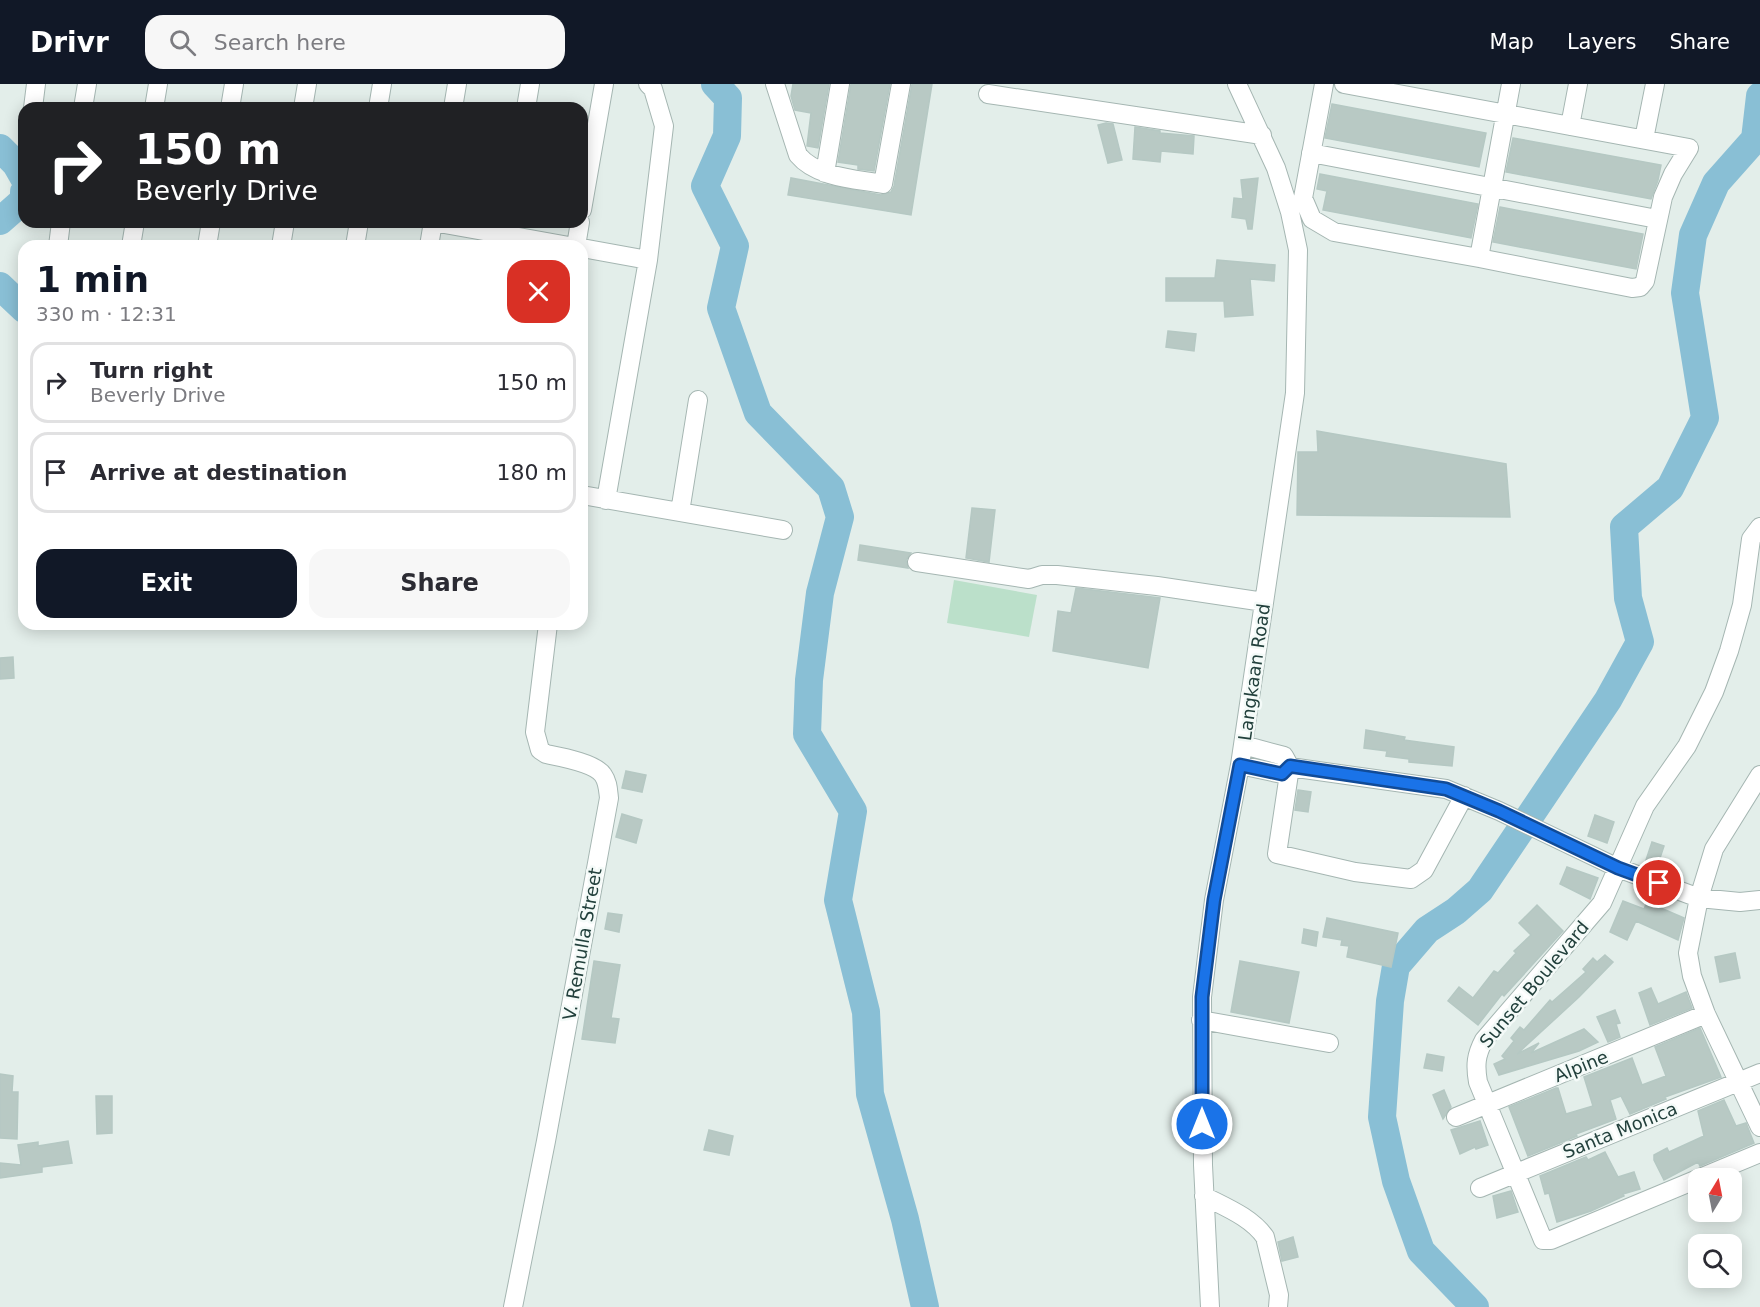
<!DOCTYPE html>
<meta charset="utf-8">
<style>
body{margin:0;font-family:"DejaVu Sans",sans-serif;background:#f7f7f7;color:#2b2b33;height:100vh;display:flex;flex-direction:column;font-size:22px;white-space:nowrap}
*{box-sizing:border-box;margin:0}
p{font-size:20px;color:#7c7c81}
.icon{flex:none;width:33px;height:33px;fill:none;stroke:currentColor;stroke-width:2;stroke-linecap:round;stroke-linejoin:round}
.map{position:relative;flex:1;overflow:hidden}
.side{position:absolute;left:18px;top:156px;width:570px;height:390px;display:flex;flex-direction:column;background:#fff;border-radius:18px;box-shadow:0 3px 15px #0003}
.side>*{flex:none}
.hud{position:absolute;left:18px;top:18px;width:570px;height:126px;border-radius:18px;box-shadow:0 3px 15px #0003;background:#202124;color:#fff;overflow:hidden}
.needle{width:39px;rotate:10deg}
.buttons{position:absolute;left:1688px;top:1084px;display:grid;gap:12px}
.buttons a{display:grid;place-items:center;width:54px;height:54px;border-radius:12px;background:#fff;box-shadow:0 3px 15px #0003;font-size:30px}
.pin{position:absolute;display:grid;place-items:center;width:51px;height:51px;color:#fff;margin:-26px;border:3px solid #fff;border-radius:50%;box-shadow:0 2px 6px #0007}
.me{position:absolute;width:66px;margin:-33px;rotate:0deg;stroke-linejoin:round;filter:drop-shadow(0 0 4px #0008)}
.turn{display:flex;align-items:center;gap:21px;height:126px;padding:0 18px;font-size:27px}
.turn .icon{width:78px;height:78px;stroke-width:2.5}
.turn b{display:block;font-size:42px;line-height:51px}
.round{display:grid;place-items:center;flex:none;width:63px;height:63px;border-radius:18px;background:#f7f7f7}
.head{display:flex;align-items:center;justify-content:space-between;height:102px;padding:0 18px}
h1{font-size:36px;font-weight:800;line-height:45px;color:#111827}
.action{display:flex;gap:12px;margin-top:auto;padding:12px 18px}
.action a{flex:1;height:69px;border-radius:18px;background:#111827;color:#fff;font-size:24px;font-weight:800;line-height:69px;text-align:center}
.action a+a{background:#f7f7f7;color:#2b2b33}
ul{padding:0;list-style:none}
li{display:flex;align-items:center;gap:18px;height:81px;margin:0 12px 9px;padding:0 6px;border:3px solid #e1e1e2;border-radius:18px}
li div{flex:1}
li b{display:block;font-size:22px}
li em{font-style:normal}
header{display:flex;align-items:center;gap:36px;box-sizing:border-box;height:84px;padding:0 30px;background:#111827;color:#fff}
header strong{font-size:28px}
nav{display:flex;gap:33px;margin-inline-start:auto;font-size:21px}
.search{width:420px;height:54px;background:#f7f7f7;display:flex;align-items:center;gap:15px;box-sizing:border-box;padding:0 21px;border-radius:18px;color:#7c7c81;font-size:22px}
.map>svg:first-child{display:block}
.green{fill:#bbe0ca}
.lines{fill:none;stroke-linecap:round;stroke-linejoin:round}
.river{stroke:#89bfd5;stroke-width:28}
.building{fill:#b8c9c4;stroke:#b5c8c3;stroke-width:1.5}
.minor-casing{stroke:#a5b6b2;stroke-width:20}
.minor{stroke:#fff;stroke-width:18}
.route-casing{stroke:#114b97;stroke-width:15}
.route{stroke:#1a73e8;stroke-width:10}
.labels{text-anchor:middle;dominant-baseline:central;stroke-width:5;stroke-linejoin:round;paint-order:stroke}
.street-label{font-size:18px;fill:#22403c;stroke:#f4faf8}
</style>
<header>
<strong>Drivr</strong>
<div class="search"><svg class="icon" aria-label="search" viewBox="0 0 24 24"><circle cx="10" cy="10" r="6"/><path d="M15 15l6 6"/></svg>Search here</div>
<nav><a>Map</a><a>Layers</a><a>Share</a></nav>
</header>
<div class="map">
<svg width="1760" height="1223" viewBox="0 0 1760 1223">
<rect width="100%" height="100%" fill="#e3eeea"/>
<path class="green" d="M954,496l83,15 -8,42 -82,-14z"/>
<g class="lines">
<path class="river" d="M715,0l13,14 -1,38 -22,50 30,60 -14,62 37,105 73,75 9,29 -20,76 -11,87 -2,54 46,77 -15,89 28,112 4,82 35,125 20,88
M0,64l16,16 8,14
M0,137l24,-21v-8
M0,202l24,23
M1475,1223l-54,-56 -25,-70 -14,-64 8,-116 6,-35 31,-36 29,-19 24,-21 128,-190 32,-58 -12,-44 -4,-71 46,-39 35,-70 -20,-125 8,-58 23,-52 39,-44 5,-43"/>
</g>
<path class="building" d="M793,0h36l-11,64 -11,-2 4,-33 -16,-3 -4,-14z
M851,0h39l-16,87 -16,-2v-4l-20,-3z
M912,0h20l-21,131 -123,-20 3,-17 90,17 10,-3 3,-6z
M1332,20l154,29 -7,34 -154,-29z
M1106,39l7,1 9,36 -14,3 -10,-38z
M1135,43l25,4v2l34,3 -1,18 -32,-3 -1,11 -27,-3z
M1513,54l148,27 -3,15 -7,19 -145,-27z
M1320,90l158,30 -7,34 -148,-28 4,-19 -10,-2z
M1258,94l-6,51h-4l-2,-10 -14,-2 2,-19 9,1 -2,-19z
M1500,123l143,27 -7,35 -143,-27z
M1217,176l58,5 -1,16 -24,-2 3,36 -28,2 -1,-16h-58v-23h49z
M1168,247l28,3 -2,17 -28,-4z
M1317,347l189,33 4,53 -213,-2 1,-63h20z
M972,424l23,2 -6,52 -23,-4z
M860,461l51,8 -5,7 2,8 -50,-8z
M1076,504l84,10 -12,70 -95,-17 5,-40 13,2z
M13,573l1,21 -14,1v-21z
M1366,646l39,7 -1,3 50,7 -2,19 -43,-4v-3l-23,-3 1,-5 -23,-3z
M626,687l20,4 -4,17 -20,-4z
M1298,706l13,2 -3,20 -13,-2z
M622,730l20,6 -6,23 -20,-6z
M1595,731l19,7 -7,21 -19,-7z
M1652,758l12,4 -7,21 -12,-4z
M1567,783l31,11 -8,21 -30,-15z
M1623,817l21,8 3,-7 37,16 -6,22 -42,-19 -9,19 -17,-8z
M1537,821l26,26 -59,65 -2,-2 -24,31 -30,-24 11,-14 14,11 21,-27 4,2 18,-20 -2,-2 17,-16 -12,-12z
M608,829l14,2 -3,17 -14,-3z
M1327,834l71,15 -7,34 -44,-10 2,-11 -8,-1 1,-5 -19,-3z
M1304,845l14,3 -2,14 -14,-3z
M1735,869l5,25 -20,4 -5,-25z
M1605,871l8,7 -34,35 -62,57 22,-11 -8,10 53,-24 14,13 -19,9 -80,24 -5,-11 11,-5 -3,-3 12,-15 -3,-3 9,-11 4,3 26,-30 2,2 34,-30 -3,-3 10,-11 4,4z
M594,877l26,4 -9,53 8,1 -4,24 -33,-4z
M1240,877l59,11 -10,51 -58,-11z
M1651,904l7,16 28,-12 6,16 -42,17 -11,-32z
M1615,926l5,13 -4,1 4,13 -12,5 -11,-25z
M1700,944l21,49 -56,20 1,2 -36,15 -9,-18 -11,4 6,19 -40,15 1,2 -49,20 -19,-49 47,-19h2l8,26 27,-8 -9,-29 48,-19 10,27 24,-9 -11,-29z
M1427,970l17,3 -2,14 -18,-3z
M0,990l13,2 -1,16h6l-1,47 -17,-1z
M1444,1006l7,17 -8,12 -10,-24z
M96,1012h16v37l-15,1z
M1724,1016l12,26 10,-3 8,20 -54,23 -2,-4 -34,18 -10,-20v-5l13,-7 2,4 35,-16 -6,-25z
M1480,1037l8,24 -12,4 -1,-2 -15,7 -9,-24z
M709,1046l24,6 -4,19 -25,-5z
M68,1057l4,22 -30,4v5l-42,6v-15l21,2 -3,-20 20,-3v4z
M1605,1068l13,25 16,-5 6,17 -17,5 1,2 -33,15 -34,11 -8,-29 -4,1 -5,-18 46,-19 2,3z
M1511,1107l7,21 -21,6 -4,-22z
M1293,1153l5,20 -16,4 -4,-19z"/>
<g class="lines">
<defs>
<path id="minor" d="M775,0l23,71c19,23 58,24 85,29l18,-100
M1324,0l-21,114 9,21 22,13 145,26 153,30 8,-1 5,-6 18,-84 10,-23 16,-26 -345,-64
M988,10l274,41
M33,24l3,-24
M83,24l4,-24
M154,24l4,-24
M230,24l4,-24
M303,24l4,-24
M378,24l4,-24
M453,24l4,-24
M526,24l4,-24
M1570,42l8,-42
M1644,55l11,-55
M1311,69l346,66
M825,89l15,-89
M582,126l22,-126
M433,138l136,24
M58,162l3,-24
M131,162l4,-24
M207,162l4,-24
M281,162l4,-24
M355,162l4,-24
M429,162l4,-24
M576,162l4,-24
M582,164l66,12
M1479,174l32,-174
M582,411l201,35
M606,416l42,-240 16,-134 -11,-37 -5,-5
M680,428l18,-112
M1760,443l-9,12 -9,66 -13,46 -15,41 -27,54 -42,60 -43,97 -118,137c-8,15 -9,25 -6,42l65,158h8l209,-87
M917,478l112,17 13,-4h15l100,11 107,16
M1243,661l41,11 6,11
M1240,681l42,9 8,-7
M1290,683l156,22 53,22 119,57 81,30 41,4 20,-2
M1290,683l-13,87 78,18 56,7 13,-9 40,-74
M1760,691l-46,74 -15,49 -11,55 4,23 14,38 54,113
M1201,936l128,23
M1456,1033l250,-103
M1480,1104l280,-115
M1204,1112c21,11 47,21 61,41l14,58 -1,12
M513,1223l33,-166 63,-343c-1,-8 -1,-16 -6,-23 -8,-12 -42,-18 -57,-21l-6,-4 -5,-18 13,-108
M1210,1223l-7,-142 -1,-168 12,-97 26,-135 55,-372 3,-143 -8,-38 -14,-44 -39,-84"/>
</defs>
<use href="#minor" class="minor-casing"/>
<use href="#minor" class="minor"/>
</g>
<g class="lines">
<defs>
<path id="route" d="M1202,1040v-127l12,-97 26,-135 42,9 8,-8 156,23 53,22 119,57 41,15"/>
</defs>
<use href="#route" class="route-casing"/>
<use href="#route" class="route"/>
</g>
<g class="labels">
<g class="street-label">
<text transform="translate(1254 588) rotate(-82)">Langkaan Road</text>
<text transform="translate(582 860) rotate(-80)">V. Remulla Street</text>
<text transform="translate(1534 900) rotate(-50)">Sunset Boulevard</text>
<text transform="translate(1581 982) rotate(-22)">Alpine</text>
<text transform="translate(1620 1046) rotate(-22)">Santa Monica</text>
</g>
</g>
</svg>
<div class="buttons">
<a><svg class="needle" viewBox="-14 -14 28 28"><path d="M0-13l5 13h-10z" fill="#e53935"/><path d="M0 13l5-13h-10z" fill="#7c7c81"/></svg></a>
<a><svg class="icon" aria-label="search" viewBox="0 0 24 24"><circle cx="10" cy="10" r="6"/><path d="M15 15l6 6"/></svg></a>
</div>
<div class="pin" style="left:1659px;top:799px;background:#d93025"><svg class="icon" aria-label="arrive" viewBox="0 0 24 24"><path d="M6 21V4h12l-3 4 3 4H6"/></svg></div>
<svg class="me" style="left:1202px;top:1040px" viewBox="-20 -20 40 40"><circle r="17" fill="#1a73e8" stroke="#fff" stroke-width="3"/><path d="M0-11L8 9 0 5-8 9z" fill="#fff"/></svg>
<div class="hud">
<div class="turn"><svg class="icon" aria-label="right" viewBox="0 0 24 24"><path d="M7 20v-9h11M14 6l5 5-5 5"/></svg><div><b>150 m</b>Beverly Drive</div></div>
</div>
<section class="side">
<div class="head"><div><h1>1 min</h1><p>330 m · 12:31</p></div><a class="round" style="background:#d93025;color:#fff"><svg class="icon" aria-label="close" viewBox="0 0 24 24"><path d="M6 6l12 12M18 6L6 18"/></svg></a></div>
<ul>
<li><svg class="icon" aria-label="right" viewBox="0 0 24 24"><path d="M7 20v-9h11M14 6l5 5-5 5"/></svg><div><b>Turn right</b><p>Beverly Drive</p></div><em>150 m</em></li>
<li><svg class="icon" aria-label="arrive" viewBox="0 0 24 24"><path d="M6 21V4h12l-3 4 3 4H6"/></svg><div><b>Arrive at destination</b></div><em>180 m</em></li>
</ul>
<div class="action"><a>Exit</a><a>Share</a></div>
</section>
</div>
